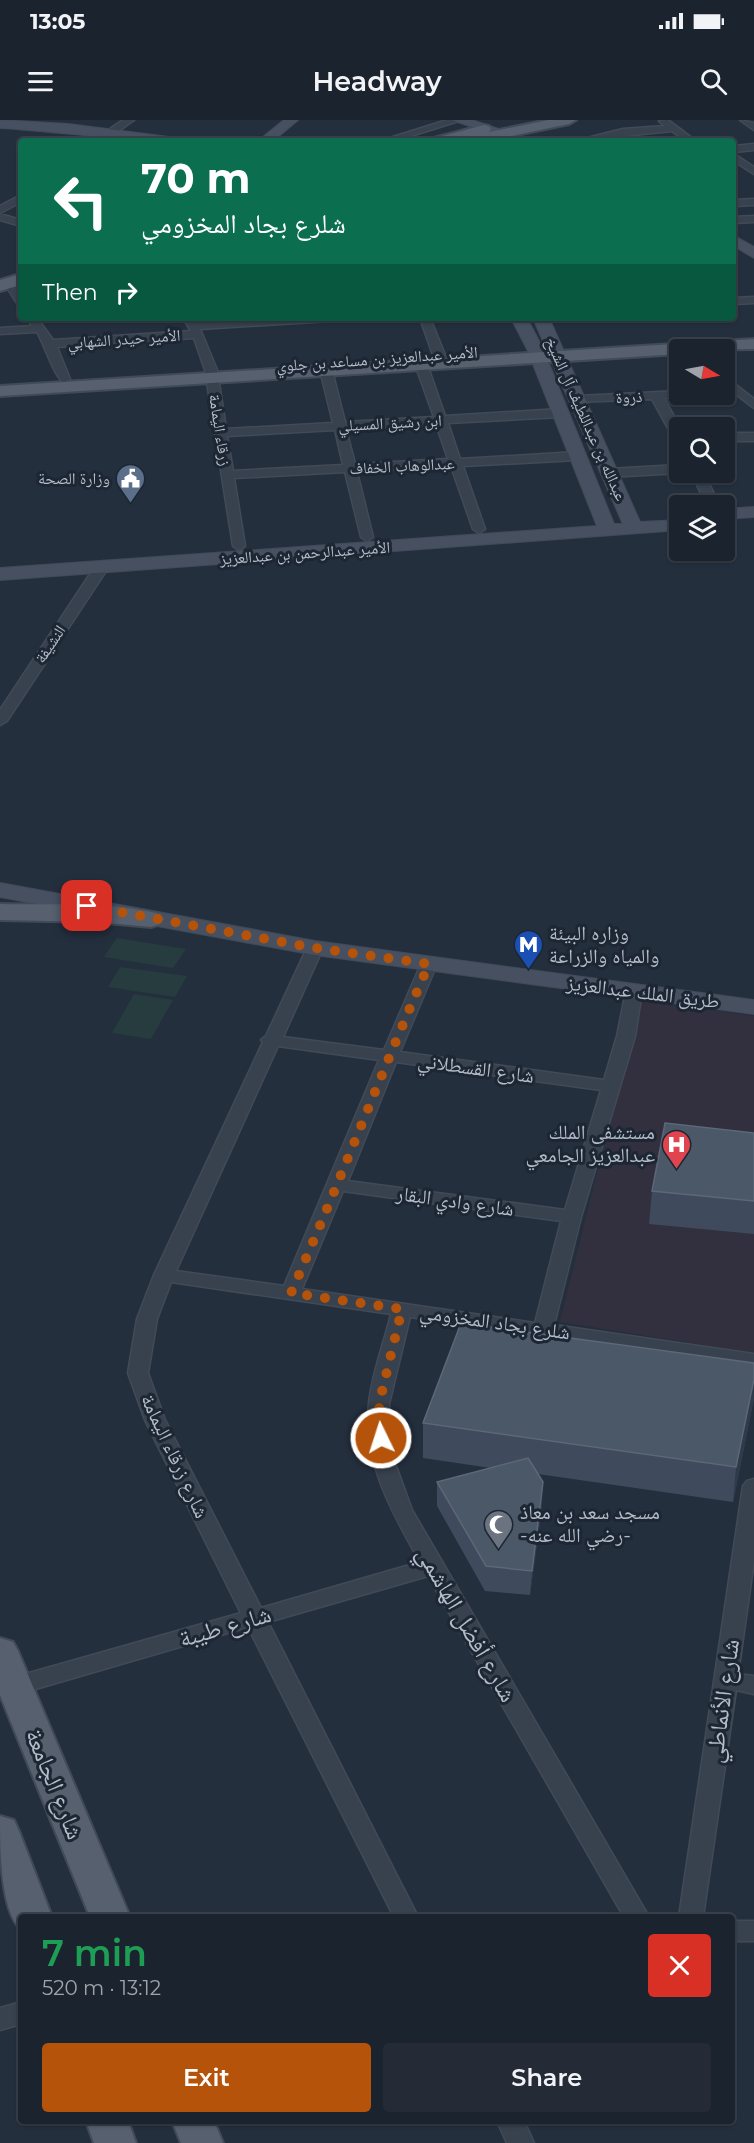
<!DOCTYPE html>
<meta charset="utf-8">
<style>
body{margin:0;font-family:Montserrat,"Noto Naskh Arabic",sans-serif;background:#242b36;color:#f1f3f6;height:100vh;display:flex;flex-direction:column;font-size:22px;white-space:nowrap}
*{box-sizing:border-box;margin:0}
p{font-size:20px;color:#a0a4aa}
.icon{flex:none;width:33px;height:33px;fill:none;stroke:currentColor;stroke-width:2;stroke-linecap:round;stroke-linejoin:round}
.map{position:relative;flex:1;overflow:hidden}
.sheet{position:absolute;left:18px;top:1794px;width:717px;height:210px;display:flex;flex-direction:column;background:#1b232e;border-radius:6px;box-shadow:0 2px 4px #0004,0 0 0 2px #39404a}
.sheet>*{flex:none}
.banner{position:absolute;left:18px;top:18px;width:718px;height:183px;border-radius:6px;box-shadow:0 2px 4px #0004,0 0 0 2px #39404a;background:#0b6e4f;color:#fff;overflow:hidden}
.needle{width:39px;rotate:100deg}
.buttons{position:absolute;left:669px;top:219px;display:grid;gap:12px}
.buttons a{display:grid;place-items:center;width:66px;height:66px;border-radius:6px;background:#1b232e;box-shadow:0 2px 4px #0004,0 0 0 2px #39404a;font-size:30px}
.pin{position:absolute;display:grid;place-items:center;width:51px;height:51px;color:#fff;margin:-26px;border-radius:12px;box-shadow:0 3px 9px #0006}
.me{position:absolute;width:66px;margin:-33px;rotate:356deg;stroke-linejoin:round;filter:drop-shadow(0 0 4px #0008)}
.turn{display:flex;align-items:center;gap:21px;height:126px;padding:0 24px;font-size:27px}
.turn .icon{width:78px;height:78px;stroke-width:2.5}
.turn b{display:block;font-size:42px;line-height:51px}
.then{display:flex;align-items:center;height:57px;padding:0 24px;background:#0003;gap:12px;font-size:22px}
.round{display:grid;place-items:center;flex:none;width:63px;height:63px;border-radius:6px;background:#242b36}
.overview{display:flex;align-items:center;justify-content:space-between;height:102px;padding:0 24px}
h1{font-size:36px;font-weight:600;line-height:45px;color:#1e9e55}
.primary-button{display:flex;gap:12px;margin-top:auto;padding:12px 24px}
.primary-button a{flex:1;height:69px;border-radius:6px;background:#b45309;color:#fff;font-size:24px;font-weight:600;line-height:69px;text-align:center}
.primary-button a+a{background:#242b36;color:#f1f3f6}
.status{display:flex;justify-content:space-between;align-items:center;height:42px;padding:0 30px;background:#1b232e;direction:ltr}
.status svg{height:16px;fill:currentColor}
header{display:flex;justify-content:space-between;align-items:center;height:78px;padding:0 24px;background:#1b232e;font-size:27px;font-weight:600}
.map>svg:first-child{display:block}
.medical{fill:#32303f}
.green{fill:#263c3f}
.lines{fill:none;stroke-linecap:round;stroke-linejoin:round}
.street-casing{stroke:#414a57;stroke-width:3}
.secondary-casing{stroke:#414a57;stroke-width:2}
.primary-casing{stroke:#414a57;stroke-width:4}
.street{fill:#38414e;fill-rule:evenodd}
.secondary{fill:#465061;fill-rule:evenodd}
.primary{fill:#56606e;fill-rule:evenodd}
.wall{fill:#3f4b5c}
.shaded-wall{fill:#2f3b4b}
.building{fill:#4b5868;stroke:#5c6777;stroke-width:1.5}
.route{stroke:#b45309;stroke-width:10;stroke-dasharray:0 18}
.labels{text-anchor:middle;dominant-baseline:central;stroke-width:6;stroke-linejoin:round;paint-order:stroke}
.far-street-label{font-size:16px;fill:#b4bcc9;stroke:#1d2633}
.far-poi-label{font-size:16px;fill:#b4bcc9;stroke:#1d2633;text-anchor:end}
.poi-label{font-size:20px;fill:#b4bcc9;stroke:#1d2633;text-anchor:start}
.street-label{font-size:20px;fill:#b4bcc9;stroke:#1d2633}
.near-street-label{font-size:24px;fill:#b4bcc9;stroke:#1d2633}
</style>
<div class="status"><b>13:05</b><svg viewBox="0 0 49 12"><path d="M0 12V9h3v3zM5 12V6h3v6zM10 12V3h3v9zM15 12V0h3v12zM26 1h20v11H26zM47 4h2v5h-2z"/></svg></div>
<header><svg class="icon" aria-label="menu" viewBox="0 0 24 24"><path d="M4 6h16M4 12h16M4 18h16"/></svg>Headway<svg class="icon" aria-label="search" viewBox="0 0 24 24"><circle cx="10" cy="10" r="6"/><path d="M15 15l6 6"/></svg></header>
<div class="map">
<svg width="754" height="2023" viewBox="0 0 754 2023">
<rect width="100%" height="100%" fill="#242f3e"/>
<path class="medical" d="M640,881l114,15v337l-194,-31z"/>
<path class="green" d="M117,818l69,11 -13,19 -69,-11z
M120,847l67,9 -12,21 -67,-10z
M134,874l39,6 -22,39 -39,-6z"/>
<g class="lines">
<defs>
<path id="street" d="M123,0h11l-27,19h-6v-4z
M447,0h15l-67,21h-15z
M668,0l28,21h-11l-13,-10 -97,10 48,-12 42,-3 -6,-5z
M740,0l14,3v7z
M128,18l4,1 2,2h-11z
M754,24v6l-20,2v-6z
M734,34l20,13v7l-20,-13z
M21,75v7l-21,11v-7z
M754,79v6l-20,1v-6z
M0,94l21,6v6l-21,-6z
M754,96v6l-20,1v-6z
M9,160l4,1 8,12v11l-4,-1 -13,-20z
M754,177v6l-20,1v-6z
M27,198h10l16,22 138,-9 -8,-13h10l3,5 141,-5 -5,3 -132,8 17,41 9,59 107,-6 -13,-53 6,-3 6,3 13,52 89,-5 -19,-53 6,-3 6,3 18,52 115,-7 6,4 -6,4 -112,6 12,36 117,-7 6,4 -6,4 -114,6 22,63 -6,4 -6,-4 -22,-63 -94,6 16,65 -6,4 -6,-4 -16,-65 -111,6 11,68 -6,4 -6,-4 -28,-176 -11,-32 -137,9 13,32 -6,3c-9,-3 -20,-39 -27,-50l-37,2v-6l32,-2zM436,304l12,35 -93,5 -9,-35zM335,310l8,35 -110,6 -6,-35z
M420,198h10l15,37 -2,2 -10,-2z
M724,256l30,23v9l-30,-23z
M680,271v3h5l-1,2 -20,2 16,30v14l-6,-3 -22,-40 -74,3 -6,-3 6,-3z
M724,313h30v8h-30z
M680,345v8l-71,4 -6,-4 6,-4z
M691,352h12l17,34h-13z
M101,444l7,4 -101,153 -7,4v-15l96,-145z
M315,823l8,5 -40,89 101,13 37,-86 8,-5 8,5 -37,88 204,28 13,-44 9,-45 8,-5 8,5 -7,45 -54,181 -27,108 200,29v14l-344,-51 -21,87 3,51 20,55 237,407h-25l-196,-341 -160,46 150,295h-24l-146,-290 -233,68 -8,-3 -3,-6 3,-6 8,-3 226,-64 -96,-193 -17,-47 9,-54 17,-44 109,-233 -2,-2 5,-4 41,-88zM278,926l101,14 -95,226 -108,-15zM396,942l205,28 -36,120 -217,-29zM343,1071l218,30 -26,102 -233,-34zM171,1162l220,32c-7,29 -19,60 -22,89 -7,58 24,111 51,159l-159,46 -96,-188 -17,-47 9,-54z
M754,1359v81l-16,114 16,2v18l-18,-4 -33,227h-24l64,-431 4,-5z
M732,1801h22v20h-22z
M21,1882v22l-21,6v-22z
M497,2001h27l10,22h-27z"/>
<path id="secondary" d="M0,0l68,4 101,13 7,4c-59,0 -117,-10 -176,-13z
M284,0h14l-25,21h-15z
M452,0h20l62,21h-21z
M734,116l20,11v11l-20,-12z
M511,198h16l16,31 71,175h9l-90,-206h16l91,204 40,-2v10l-680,50v-12l597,-42 -70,-177z
M754,387v10l-30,2v-10z
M0,763l315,58 439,59v14l-439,-59 -315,-58z"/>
<path id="primary" d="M548,0h28l-7,4 -81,17h-56l2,-3 50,-13 5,1 2,3 -2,3z
M21,154v11l-21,6v-11z
M754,219v10l-74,1v4l-680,42v-10z
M0,784c52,1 109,-3 160,10l4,5 -4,5 -9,3 -55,-5 -96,-2z
M0,1518l13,4 5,9 112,266h-40l-90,-222z
M0,1696l14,4 5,11 33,86h-31v12c-21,-17 -21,-86 -21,-113z
M86,2001h42l8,22h-42z
M172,2001h42l9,22h-42z"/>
</defs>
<use href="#street" class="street-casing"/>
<use href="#secondary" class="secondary-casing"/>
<use href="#primary" class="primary-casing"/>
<use href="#street" class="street"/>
<use href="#secondary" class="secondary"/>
<use href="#primary" class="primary"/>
</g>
<path class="wall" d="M754,1013v101l-105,-10 3,-33z
M754,1243v35l-21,104 -195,-28 4,33 -12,88 -45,-4 -48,-85v-24l54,-14 -68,-10v-35z"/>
<path class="shaded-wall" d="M754,1259v19l-21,104 3,-35z
M543,1362l-1,25 -12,88 2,-24z"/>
<path class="building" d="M665,1003l89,10v68l-102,-10z
M461,1203l293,40v16l-18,88 -313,-44z
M528,1338l15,24 -11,89 -46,-5 -49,-84z"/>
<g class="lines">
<path class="route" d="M87,786l228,42 114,16c-48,109 -90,220 -138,329l111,16 -23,95 2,34"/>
</g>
<defs>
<symbol id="civic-pin" viewBox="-11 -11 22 30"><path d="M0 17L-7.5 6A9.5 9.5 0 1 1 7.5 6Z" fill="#5c6f8a" stroke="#1d2633"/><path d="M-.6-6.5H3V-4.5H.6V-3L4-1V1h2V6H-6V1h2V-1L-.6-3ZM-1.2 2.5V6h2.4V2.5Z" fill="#fff"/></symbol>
<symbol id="metro-pin" viewBox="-11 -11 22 30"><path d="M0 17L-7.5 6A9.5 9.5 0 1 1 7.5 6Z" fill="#1a4fb4" stroke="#1d2633"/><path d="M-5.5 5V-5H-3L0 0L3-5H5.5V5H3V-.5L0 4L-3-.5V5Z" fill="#fff"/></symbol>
<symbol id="hospital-pin" viewBox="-11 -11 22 30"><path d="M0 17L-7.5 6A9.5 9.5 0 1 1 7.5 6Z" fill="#e0444e" stroke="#1d2633"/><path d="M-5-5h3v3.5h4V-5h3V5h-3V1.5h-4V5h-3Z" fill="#fff"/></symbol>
<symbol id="mosque-pin" viewBox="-11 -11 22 30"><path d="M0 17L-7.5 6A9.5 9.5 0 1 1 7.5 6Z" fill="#6b7280" stroke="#1d2633"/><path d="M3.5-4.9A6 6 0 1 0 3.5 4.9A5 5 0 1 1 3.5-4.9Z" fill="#fff"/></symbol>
</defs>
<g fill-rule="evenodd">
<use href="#civic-pin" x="114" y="342" width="33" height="45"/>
<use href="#metro-pin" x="512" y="808" width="33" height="45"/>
<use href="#hospital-pin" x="660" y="1008" width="33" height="45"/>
<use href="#mosque-pin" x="482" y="1388" width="33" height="45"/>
</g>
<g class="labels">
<g class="far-street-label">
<text transform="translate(124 219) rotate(-4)">الأمير حيدر الشهابي</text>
<text transform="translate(377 239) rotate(-4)">الأمير عبدالعزيز بن مساعد بن جلوي</text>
<text transform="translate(629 277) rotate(-3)">ذروة</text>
<text transform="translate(586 299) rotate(66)">عبدالله بن عبداللطيف آل الشيخ</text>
<text transform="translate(390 303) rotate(-3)">ابن رشيق المسيلي</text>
<text transform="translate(220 310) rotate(81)">زرقاء اليمامة</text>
<text transform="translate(402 346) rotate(-3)">عبدالوهاب الخفاف</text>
<text transform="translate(305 433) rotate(-4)">الأمير عبدالرحمن بن عبدالعزيز</text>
<text transform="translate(50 524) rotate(-56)">النشيفة</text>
</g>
<g class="far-poi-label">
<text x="110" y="358">وزارة الصحة</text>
</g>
<g class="poi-label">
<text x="549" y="813">وزاره البيئة<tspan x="549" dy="23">والمياه والزراعة</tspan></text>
<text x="655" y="1012" text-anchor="end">مستشفى الملك<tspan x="655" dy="23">عبدالعزيز الجامعي</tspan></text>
<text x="520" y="1392">مسجد سعد بن معاذ<tspan x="520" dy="23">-رضي الله عنه-</tspan></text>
</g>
<g class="street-label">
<text transform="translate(643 872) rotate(7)">طريق الملك عبدالعزيز</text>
<text transform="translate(476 948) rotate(8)">شارع القسطلاني</text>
<text transform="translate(455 1081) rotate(8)">شارع وادي البقار</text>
<text transform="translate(495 1202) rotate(8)">شلرع بجاد المخزومي</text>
<text transform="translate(175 1336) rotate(65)">شارع زرقاء اليمامة</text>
</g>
<g class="near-street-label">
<text transform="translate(467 1504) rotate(60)">شارع أفضل الهاشمي</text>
<text transform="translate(225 1506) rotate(-16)">شارع طيبة</text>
<text transform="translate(722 1581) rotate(-82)">شارع الأنماطي</text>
<text transform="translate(55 1664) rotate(68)">شارع الجامعة</text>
</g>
</g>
</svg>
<div class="buttons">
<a><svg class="needle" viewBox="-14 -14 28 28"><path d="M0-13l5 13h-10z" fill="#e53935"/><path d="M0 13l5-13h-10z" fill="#a0a4aa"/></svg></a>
<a><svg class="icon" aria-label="search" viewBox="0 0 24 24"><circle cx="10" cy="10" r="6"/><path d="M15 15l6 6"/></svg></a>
<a><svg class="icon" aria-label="layers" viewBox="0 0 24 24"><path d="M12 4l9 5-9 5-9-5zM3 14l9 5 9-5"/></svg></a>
</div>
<div class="pin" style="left:87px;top:786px;background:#d93025"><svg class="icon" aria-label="arrive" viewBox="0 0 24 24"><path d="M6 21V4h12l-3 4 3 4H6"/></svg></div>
<svg class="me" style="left:381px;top:1318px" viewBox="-20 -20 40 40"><circle r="17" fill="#b45309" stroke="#fff" stroke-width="3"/><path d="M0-11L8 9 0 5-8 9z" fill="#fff"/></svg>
<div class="banner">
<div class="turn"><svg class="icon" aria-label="left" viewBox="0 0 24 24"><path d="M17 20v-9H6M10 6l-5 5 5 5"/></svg><div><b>70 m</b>شلرع بجاد المخزومي</div></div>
<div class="then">Then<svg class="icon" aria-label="right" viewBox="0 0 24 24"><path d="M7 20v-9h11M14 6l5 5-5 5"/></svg></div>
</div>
<section class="sheet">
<div class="overview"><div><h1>7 min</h1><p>520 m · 13:12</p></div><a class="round" style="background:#d93025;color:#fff"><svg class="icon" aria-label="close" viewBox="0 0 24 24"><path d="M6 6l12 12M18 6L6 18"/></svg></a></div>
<div class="primary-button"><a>Exit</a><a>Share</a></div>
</section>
</div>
